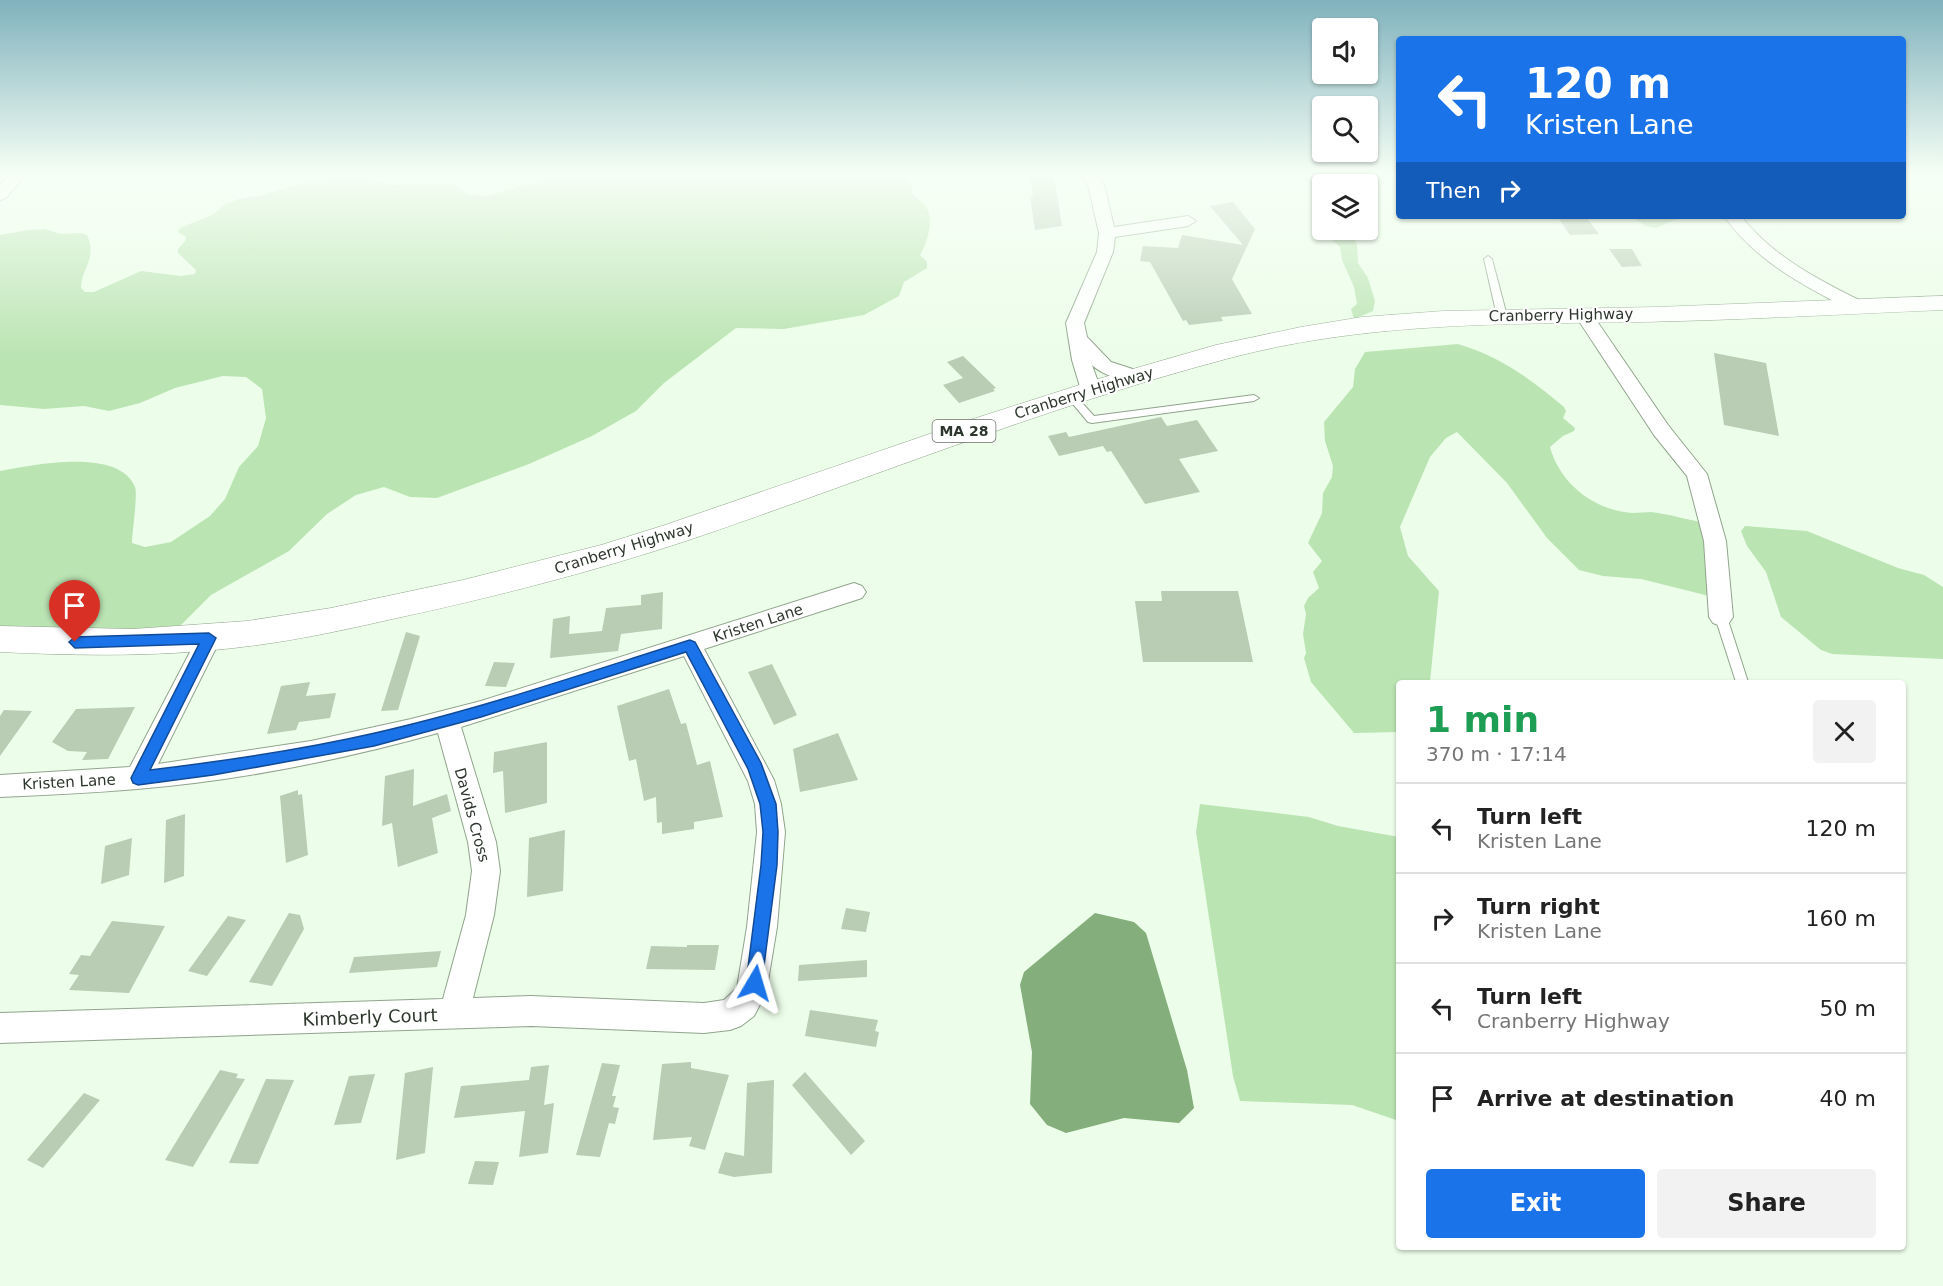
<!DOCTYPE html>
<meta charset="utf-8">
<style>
body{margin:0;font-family:"DejaVu Sans",sans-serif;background:#f2f2f2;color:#222;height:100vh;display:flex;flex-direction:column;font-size:22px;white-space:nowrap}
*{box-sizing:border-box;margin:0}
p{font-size:20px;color:#767676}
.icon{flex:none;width:33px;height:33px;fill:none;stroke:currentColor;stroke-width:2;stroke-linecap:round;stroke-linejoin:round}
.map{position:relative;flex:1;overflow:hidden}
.drawer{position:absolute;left:1396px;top:680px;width:510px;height:570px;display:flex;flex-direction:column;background:#fff;border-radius:6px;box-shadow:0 2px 4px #0004}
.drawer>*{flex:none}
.guide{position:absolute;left:1396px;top:36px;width:510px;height:183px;border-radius:6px;box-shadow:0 2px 4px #0004;background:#1a73e8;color:#fff;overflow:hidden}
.controls{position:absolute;left:1312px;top:18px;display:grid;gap:12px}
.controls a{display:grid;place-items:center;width:66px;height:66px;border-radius:6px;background:#fff;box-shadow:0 2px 4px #0004;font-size:30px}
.pin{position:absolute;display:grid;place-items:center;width:51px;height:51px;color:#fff;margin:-62px -26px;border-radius:50% 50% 50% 0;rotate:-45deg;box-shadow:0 0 6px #0007}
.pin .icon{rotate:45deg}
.me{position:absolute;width:66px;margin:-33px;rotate:7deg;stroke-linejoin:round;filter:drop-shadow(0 0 4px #0008)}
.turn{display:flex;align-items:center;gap:21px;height:126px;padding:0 30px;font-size:27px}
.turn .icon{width:78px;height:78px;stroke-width:2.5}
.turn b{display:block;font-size:42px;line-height:51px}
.then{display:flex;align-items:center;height:57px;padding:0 30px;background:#0003;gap:12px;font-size:22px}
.round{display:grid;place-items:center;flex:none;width:63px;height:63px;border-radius:6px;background:#f2f2f2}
.headline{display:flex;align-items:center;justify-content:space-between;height:102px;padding:0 30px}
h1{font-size:36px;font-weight:700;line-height:45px;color:#1e9e55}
.cta{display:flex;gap:12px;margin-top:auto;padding:12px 30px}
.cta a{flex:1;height:69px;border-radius:6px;background:#1a73e8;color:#fff;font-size:24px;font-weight:700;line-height:69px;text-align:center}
.cta a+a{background:#f2f2f2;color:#222}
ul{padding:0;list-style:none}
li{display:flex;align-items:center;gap:18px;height:90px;padding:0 30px;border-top:2px solid #e0e0e0}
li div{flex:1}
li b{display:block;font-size:22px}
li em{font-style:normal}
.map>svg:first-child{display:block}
.green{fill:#bbe4b3}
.water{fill:#85ae7d}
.building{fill:#b8cdb4}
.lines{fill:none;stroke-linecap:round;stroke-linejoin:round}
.service-casing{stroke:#90a48c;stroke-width:2}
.minor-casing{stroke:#90a48c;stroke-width:2}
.primary-casing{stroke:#90a48c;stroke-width:1}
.service{fill:#fff;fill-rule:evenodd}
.minor{fill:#fff;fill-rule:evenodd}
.primary{fill:#fff;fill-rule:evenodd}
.route{fill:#1a73e8;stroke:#114b97;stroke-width:1.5}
.labels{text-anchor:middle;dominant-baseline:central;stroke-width:4.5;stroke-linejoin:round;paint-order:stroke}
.shield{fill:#fff;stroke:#6c726b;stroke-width:1.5}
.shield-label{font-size:14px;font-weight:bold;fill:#2d362c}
.street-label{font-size:15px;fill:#2d362c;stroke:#fff}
.near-street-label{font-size:18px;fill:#2d362c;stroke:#fff}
</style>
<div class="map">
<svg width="1943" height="1286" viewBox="0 0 1943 1286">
<rect width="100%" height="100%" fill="#ecfee9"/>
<path class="green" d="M365,175l13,7 14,3 61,-2 15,11 19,2 73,-21h342l10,12v6c3,4 7,6 11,10 13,13 5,38 -3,52l7,7v6l-23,14 -5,14 -35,19 -80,14 -48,-1 -72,55 -28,28 -44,25 -63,28 -92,34 -27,-1 -26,-10 -28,8 -29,19 -38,37 -78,44 -33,33 -178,5v-162c33,-6 119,-24 135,16 3,8 -3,45 -3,56l13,4 26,-5 39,-26 15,-17 14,-32 19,-21 8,-28 -4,-29 -16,-12 -23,-1 -48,12 -35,15 -31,8 -25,-5 -40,3 -44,-4v-170l28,-5 17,-1 16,5 20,-1 6,2c11,24 -6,33 -6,53l4,4h9l47,-21 40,5 14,-2 1,-4 -18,-17v-4l8,-9v-3l-8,-5 2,-4 32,-13 14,-11 13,-5 23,-4 48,-14z
M1343,175l1,9h-21v46h28l6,15 1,18 10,15 7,23 -2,10 -19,8 -3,-10 6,-5 -3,-17 -12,-27 -2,-13 -25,-22c-1,-16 12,-24 0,-37 -5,-4 -11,-6 -14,-12z
M1630,216h81l-34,3 -21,9 -10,-2z
M1458,344c43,13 73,35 106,63l2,4 -3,7 12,10 -1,3 -11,5 -13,11c10,37 44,63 82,66 7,0 13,-1 19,-1 18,2 37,8 55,11l11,75 -76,-19 -38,-3 -24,-6 -32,-32 -40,-55 -50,-51 -11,6 -16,19 -30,70 8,29 31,35 -9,91h-30l-1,50 -45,1 -43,-51 -7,-24 2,-5 -3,-19 3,-20 -2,-8 4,-8 11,-10 -6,-16 9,-11 -14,-18 14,-30 1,-20 9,-16 1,-11 -8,-25 -1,-19 29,-35 2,-18 10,-17z
M1745,526l62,5 91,37 26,7 19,12v72l-111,-5 -11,-4 -40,-33 -15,-45 -19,-26 -6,-15z
M1200,804l109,13 29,9 61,11v284l-47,-16 -112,-4 -7,-25 -37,-244z"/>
<path class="water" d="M1095,913l39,9 12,11 41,137 7,38 -15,15 -55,-5 -58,15 -19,-8 -17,-21 2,-52 -12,-67 4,-13z"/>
<path class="building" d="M1030,175h24l8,51 -27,4 -5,-34h3z
M1233,202l22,27 -23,50 20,35 -31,3 2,4 -34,4 -3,-5 -3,1 -33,-59 -10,-1 3,-15 35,2 4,-13 61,10 -33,-39z
M1557,216h28l14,18 -29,1z
M1609,249h23l10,17 -20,1z
M1714,353l52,10 13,73 -55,-11z
M963,356l33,32 -3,1 2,2 -36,12 -16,-18 20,-7 -16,-16z
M1161,417l6,9 30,-6 21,31 -39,8 21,33 -55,12 -34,-53 -4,1 -4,-6 -44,10 -11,-20 18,-4 3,5z
M1161,591h77l15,71h-110l-8,-61h27z
M663,592l-1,37 -41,5 -3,17 -68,7 3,-39 17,-3 -1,18 33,-3 4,-23 35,-3v-10z
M406,632l14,4 -22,74 -17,1z
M494,662l21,1 -9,24 -21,-1z
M772,664l25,51 -23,10 -26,-53z
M310,682l-4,14 30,-3 -6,25 -31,4 -3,8 -29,4 14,-48z
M669,689l12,35 5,-1 11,42 13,-4 13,56 -29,5v7l-32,5v-12l-5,1 -1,-26 -12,4 -8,-42 -7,2 -12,-55z
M135,707l-27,52 -26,1 5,-8 -19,-1 -16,-9 24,-33z
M4,710l28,1 -32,45v-40z
M838,733l20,47 -58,12 -7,-43z
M547,742v61l-42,10 -2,-42 -10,2 1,-21z
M414,769l-1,37 34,-12 4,17 -19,7 6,35 -40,14 -6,-44 -10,3 3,-50z
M298,790v5l4,-1 6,61 -22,8 -6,-67z
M185,814l-1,62 -20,7 2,-63z
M565,830l-2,61 -36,6 2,-59z
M132,838l-3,37 -28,9 4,-38z
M846,908l24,4 -4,20 -25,-3z
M289,913l11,2 4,14 -32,57 -23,-4z
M228,916l18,4 -39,56 -19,-5z
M112,921l53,5 -36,67 -60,-3 10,-15 -10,-1 12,-19 9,1z
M687,945h32l-4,25 -69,-1 5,-23 36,1z
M441,951l-4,16 -88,6 5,-16z
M867,960v17l-69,4 1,-16z
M810,1010l68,10 -3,11 4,1 -3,15 -71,-11z
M691,1062v6l38,7 -24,75 -16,-4 3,-9 -39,3 9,-76z
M602,1063l18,2 -8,31h4l-3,11 6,1 -4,16 -6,-1 -9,34 -24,-2z
M549,1065l-5,40 10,-2 -6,50 -29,4 6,-46 -71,7 7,-32 68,-6 2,-13z
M433,1067l-8,86 -29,7 9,-87z
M220,1070l18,4 -2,4 9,1 -52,88 -28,-7z
M805,1072l60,69 -14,14 -59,-70z
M375,1074l-14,49 -27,2 15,-49z
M266,1079l28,1 -36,84 -29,-1z
M774,1080l-2,93 -38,4 -16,-4 7,-21 19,4 3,-73z
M84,1093l16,7 -57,68 -16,-8z
M475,1161l24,1 -6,23 -25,-1z"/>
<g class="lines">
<defs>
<path id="service" d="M1488,256l4,3 15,57 -2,2h-6l-2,-2 -13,-57z
M1071,393l3,1 20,22 160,-21 5,3 -5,3 -162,22 -4,-1 -20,-24v-4z
M1721,613l6,4 21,65h-12l-21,-65z"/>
<path id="minor" d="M9,175h16l-19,23 -6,2v-15z
M1080,175h16l8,9 10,43 74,-11 8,5 -8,5 -73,11 -2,15 -29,71 3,14 24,25 31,10 3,4 -3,4c-14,4 -40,-5 -50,-15l9,25 -3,4h-14l-3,-4 -9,-30 -6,-37 31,-71 2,-19 -11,-48z
M1724,216h17c31,40 76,63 120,85l3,4 -3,4h-12c-47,-24 -94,-49 -125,-93z
M1584,310l6,1 78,114 39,49 19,67 7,76 -4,6 -8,3 -8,-3 -4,-6 -5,-76 -17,-65 -33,-41 -79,-120 3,-4z
M854,583l8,3 4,6 -4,6 -158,51 70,131 7,24 4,28 -8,95 -11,66 -12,23 -13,10 -11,4 -26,3 -173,-7 -531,17v-30l443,-14 23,-84 6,-44 -4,-29 -30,-109c-97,27 -201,48 -301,56 -46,4 -91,6 -137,8v-22l130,-8 71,-136 8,-2 8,2 4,7 -63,126 153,-23 100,-22 70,-18zM684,656l64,125 7,23 2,28 -10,95 -10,61 -13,12 -20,3 -173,-7 -58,2 21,-83 6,-44 -4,-29 -35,-115z"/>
<path id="primary" d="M1943,296v14c-100,4 -200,10 -300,12 -140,2 -280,0 -417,37 -184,49 -360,121 -540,182 -94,31 -192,56 -289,77 -49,11 -98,22 -147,28 -83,11 -167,10 -250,6v-26l133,3 114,-8 84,-13 132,-28 138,-35 64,-20 308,-106 125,-40 118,-34 85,-18 61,-10 81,-6 214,-4z"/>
</defs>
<use href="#service" class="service-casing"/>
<use href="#minor" class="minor-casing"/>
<use href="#primary" class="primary-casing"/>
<use href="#service" class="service"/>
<use href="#minor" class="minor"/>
<use href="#primary" class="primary"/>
</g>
<linearGradient id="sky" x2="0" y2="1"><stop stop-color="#80b2bd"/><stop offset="0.49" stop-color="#f6fff5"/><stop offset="1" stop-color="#f6fff5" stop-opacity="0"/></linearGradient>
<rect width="1943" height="355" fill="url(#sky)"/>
<path class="route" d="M209,633l7,5 -66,132c75,-9 151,-20 225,-37 106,-24 210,-60 315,-93l5,2 66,121 15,41 2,28 -1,33 -16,124 -6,2 -6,-2 -3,-6 15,-118 2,-33 -3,-28 -12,-35 -62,-117 -205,65 -107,29 -161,29 -75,10 -5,-2 -2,-5 68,-134 -124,4 -6,-6 6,-5z"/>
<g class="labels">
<rect class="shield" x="932.5" y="420" width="63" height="22" rx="4.5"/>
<g class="shield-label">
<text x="964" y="431">MA 28</text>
</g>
<g class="street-label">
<text transform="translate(1561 315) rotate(-1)">Cranberry Highway</text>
<text transform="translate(1084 393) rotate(-17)">Cranberry Highway</text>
<text transform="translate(624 548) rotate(-17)">Cranberry Highway</text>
<text transform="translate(758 623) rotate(-18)">Kristen Lane</text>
<text transform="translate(69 782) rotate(-3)">Kristen Lane</text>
<text transform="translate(472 815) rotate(75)">Davids Cross</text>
</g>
<g class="near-street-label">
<text transform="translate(370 1017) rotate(-2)">Kimberly Court</text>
</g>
</g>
</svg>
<div class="controls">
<a><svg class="icon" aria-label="sound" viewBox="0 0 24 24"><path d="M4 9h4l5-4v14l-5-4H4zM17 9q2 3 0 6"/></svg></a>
<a><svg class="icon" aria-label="search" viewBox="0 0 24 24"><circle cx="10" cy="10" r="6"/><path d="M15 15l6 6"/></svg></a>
<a><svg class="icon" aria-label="layers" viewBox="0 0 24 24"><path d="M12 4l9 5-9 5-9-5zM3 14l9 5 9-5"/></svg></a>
</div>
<div class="pin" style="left:75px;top:642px;background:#d93025"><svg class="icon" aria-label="arrive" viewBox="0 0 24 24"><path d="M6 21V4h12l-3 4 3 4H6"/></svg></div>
<svg class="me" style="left:755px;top:983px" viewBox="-20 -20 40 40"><path d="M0-17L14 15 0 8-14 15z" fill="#1a73e8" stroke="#fff" stroke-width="4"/></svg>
<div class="guide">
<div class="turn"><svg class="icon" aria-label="left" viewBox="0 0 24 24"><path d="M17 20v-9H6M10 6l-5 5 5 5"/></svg><div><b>120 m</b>Kristen Lane</div></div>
<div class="then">Then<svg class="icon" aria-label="right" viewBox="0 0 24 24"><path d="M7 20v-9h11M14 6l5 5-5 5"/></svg></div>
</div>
<section class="drawer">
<div class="headline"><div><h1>1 min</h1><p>370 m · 17:14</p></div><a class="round"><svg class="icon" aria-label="close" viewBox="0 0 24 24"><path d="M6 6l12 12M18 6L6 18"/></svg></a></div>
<ul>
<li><svg class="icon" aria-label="left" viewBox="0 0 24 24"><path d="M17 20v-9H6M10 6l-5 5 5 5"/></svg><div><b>Turn left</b><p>Kristen Lane</p></div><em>120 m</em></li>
<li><svg class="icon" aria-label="right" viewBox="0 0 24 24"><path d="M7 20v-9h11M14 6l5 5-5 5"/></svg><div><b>Turn right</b><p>Kristen Lane</p></div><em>160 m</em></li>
<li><svg class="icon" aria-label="left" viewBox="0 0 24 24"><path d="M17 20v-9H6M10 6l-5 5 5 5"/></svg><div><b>Turn left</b><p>Cranberry Highway</p></div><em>50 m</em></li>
<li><svg class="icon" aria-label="arrive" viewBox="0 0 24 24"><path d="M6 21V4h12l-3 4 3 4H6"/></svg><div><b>Arrive at destination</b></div><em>40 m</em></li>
</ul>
<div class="cta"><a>Exit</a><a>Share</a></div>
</section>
</div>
